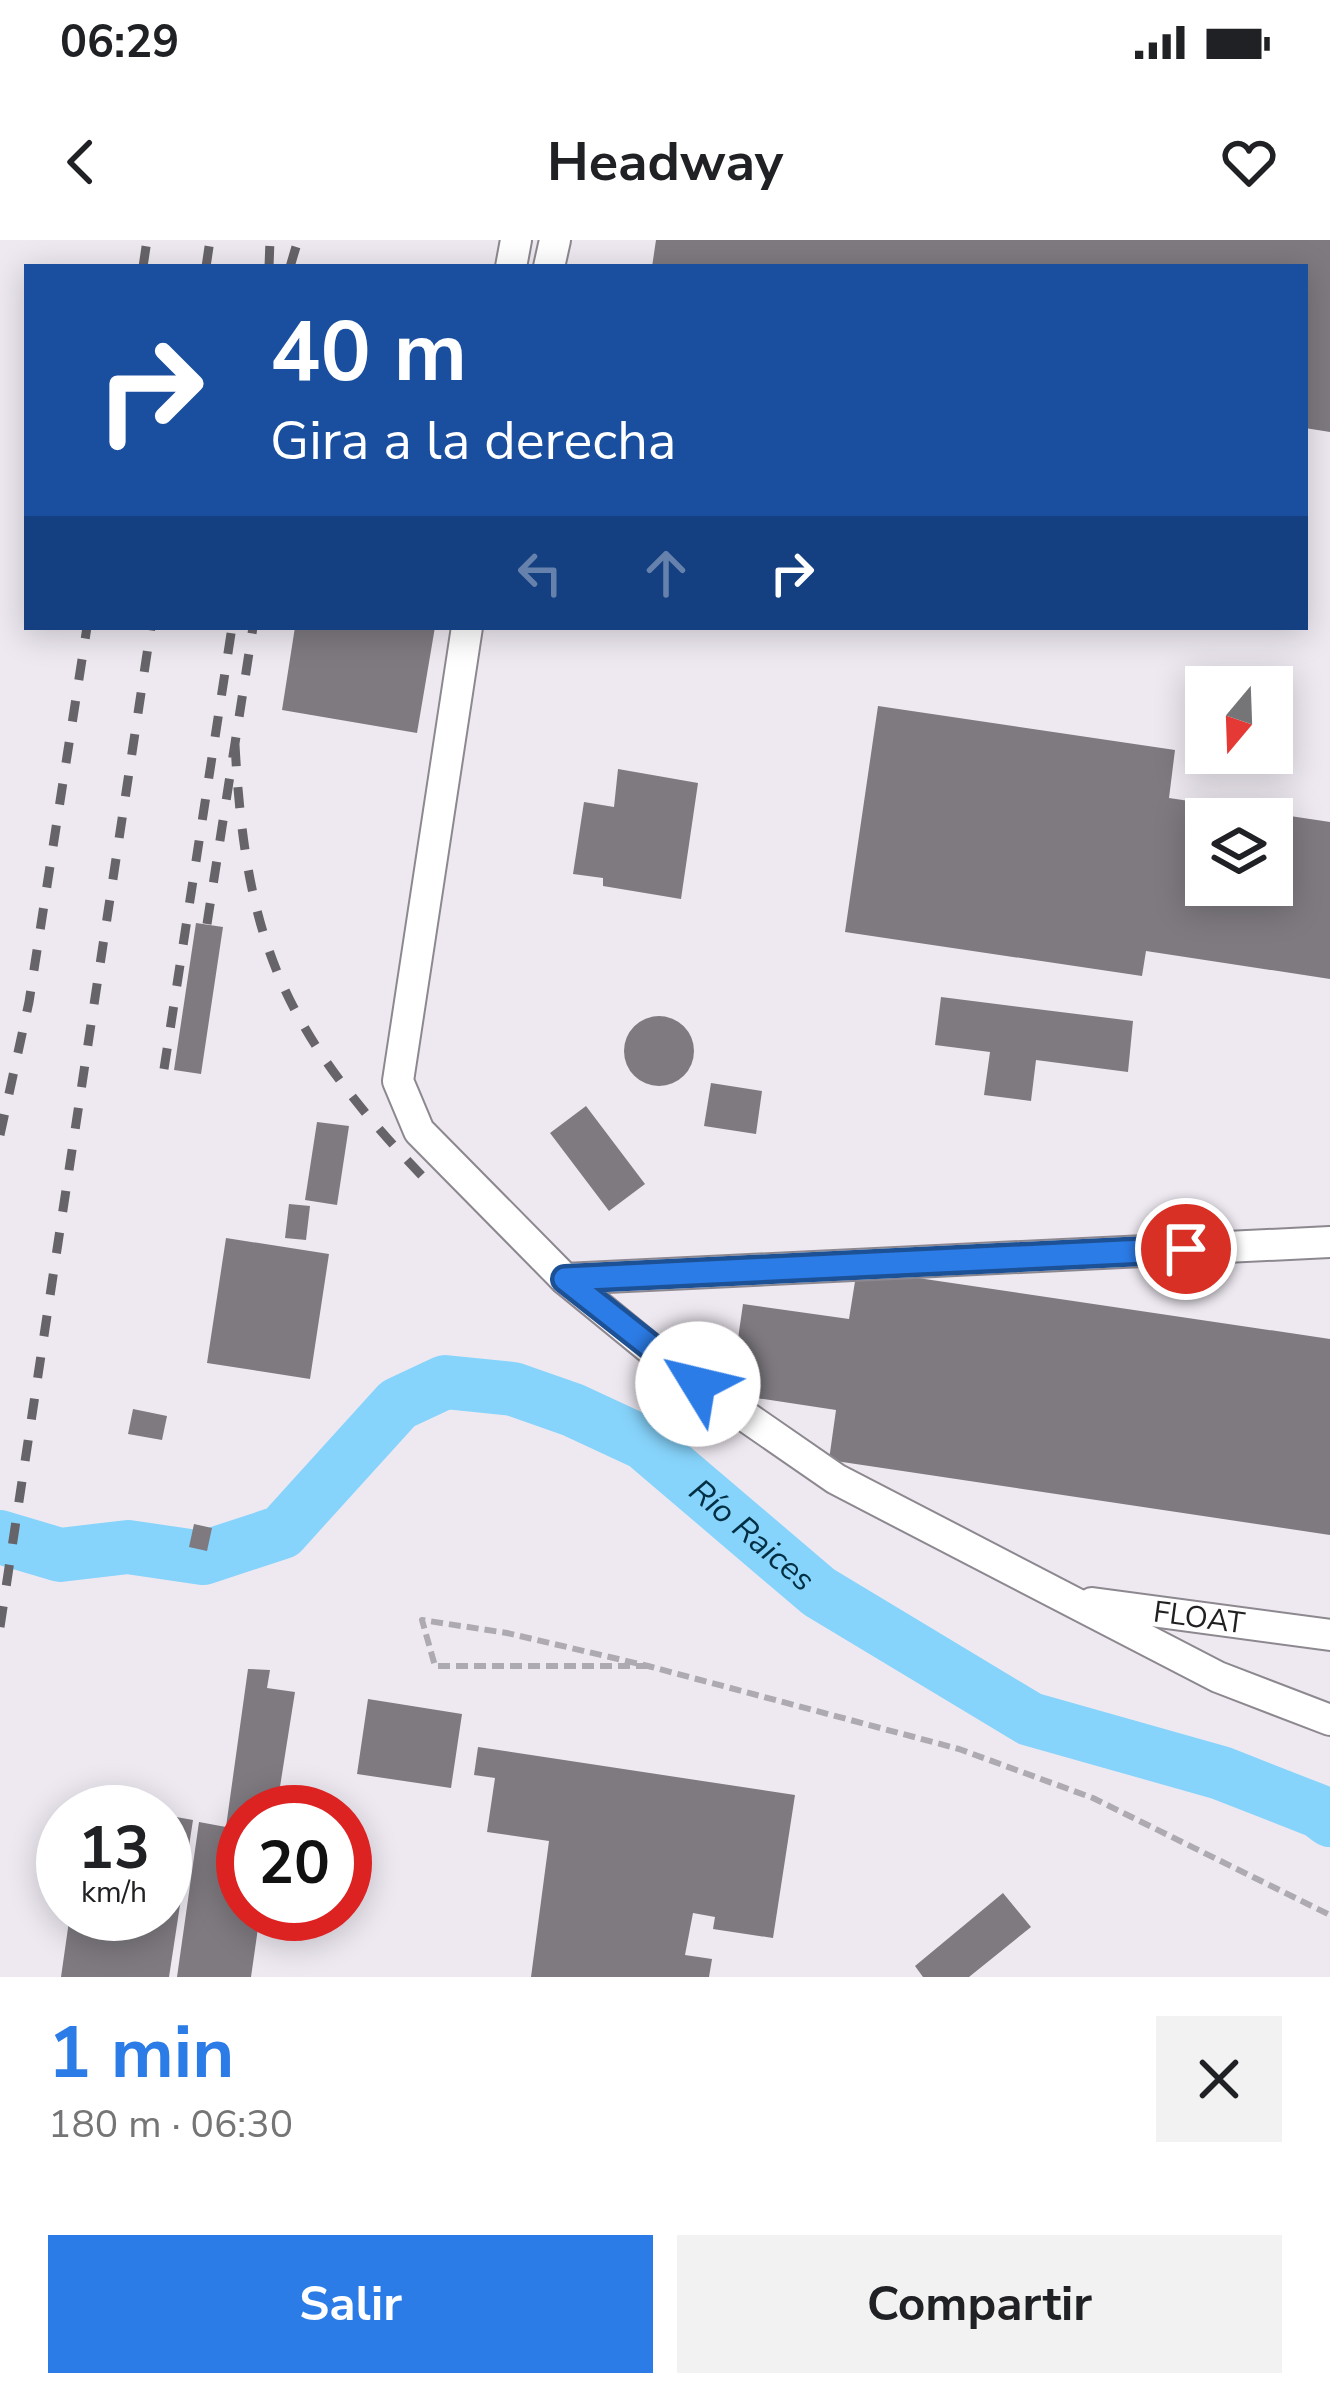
<!DOCTYPE html>
<html lang="es">
<meta charset="utf-8">
<style>
body{margin:0;font-family:"Nunito Sans",sans-serif;background:#f2f2f2;color:#202124;height:100vh;display:flex;flex-direction:column;font-size:45px;white-space:nowrap}
*{box-sizing:border-box;margin:0}
p{font-size:39px;color:#757577}
.icon{flex:none;width:66px;height:66px;fill:none;stroke:currentColor;stroke-width:2;stroke-linecap:round;stroke-linejoin:round}
.map{position:relative;height:1737px;overflow:hidden}
.sheet{display:flex;flex-direction:column;background:#fff;flex:1}
.sheet>*{flex:none}
.banner{position:absolute;left:24px;top:24px;width:1284px;height:366px;border-radius:0px;box-shadow:0 6px 30px #0003;background:#1a4fa0;color:#fff;overflow:hidden}
.needle{width:78px;rotate:199deg}
.fabs{position:absolute;left:1185px;top:426px;display:grid;gap:24px}
.fabs a{display:grid;place-items:center;width:108px;height:108px;border-radius:0px;background:#fff;box-shadow:0 6px 30px #0003;font-size:60px}
.speed{position:absolute;left:36px;top:1545px;display:flex;gap:24px;font-size:60px;font-weight:700;text-align:center}
.speed>*{display:grid;place-content:center;width:156px;height:156px;border-radius:50%;background:#fff;box-shadow:0 6px 30px #0003;line-height:1}
.speed small{font-size:30px;font-weight:400}
.speed .limit{border:18px solid #d22;background:#fff;color:#111}
.pin{position:absolute;display:grid;place-items:center;width:102px;height:102px;color:#fff;margin:-51px;border:6px solid #fff;border-radius:50%;box-shadow:0 3px 12px #0007}
.me{position:absolute;width:132px;margin:-66px;rotate:306deg;stroke-linejoin:round;filter:drop-shadow(0 0 9px #0008)}
.turn{display:flex;align-items:center;gap:42px;height:252px;padding:0 48px;font-size:54px}
.turn .icon{width:156px;height:156px;stroke-width:2.5}
.turn b{display:block;font-size:84px;line-height:102px}
.lanes{display:flex;align-items:center;height:114px;padding:0 48px;background:#0003;justify-content:center;gap:60px;direction:ltr}
.lanes .off{opacity:.35}
.round{display:grid;place-items:center;flex:none;width:126px;height:126px;border-radius:0px;background:#f2f2f2}
.overview{display:flex;align-items:center;justify-content:space-between;height:204px;padding:0 48px}
h1{font-size:72px;font-weight:700;line-height:90px;color:#2c7ce7}
.primary-button{display:flex;gap:24px;margin-top:auto;padding:24px 48px}
.primary-button a{flex:1;height:138px;border-radius:0px;background:#2c7ce7;color:#fff;font-size:48px;font-weight:700;line-height:138px;text-align:center}
.primary-button a+a{background:#f2f2f2;color:#202124}
.status{display:flex;justify-content:space-between;align-items:center;height:84px;padding:0 60px;background:#fff;direction:ltr}
.status svg{height:33px;fill:currentColor}
header{display:flex;justify-content:space-between;align-items:center;height:156px;padding:0 48px;background:#fff;font-size:54px;font-weight:700}
.map>svg:first-child{display:block}
.lines{fill:none;stroke-linecap:round;stroke-linejoin:round}
.river{stroke:#86d3fb;stroke-width:54}
.building{fill:#7e7a80;fill-rule:evenodd}
.minor-casing{stroke:#8d888f;stroke-width:34}
.path{stroke:#aeaab1;stroke-width:6;stroke-dasharray:12 6;stroke-linecap:butt}
.minor{stroke:#fff;stroke-width:30}
.rail{stroke:#676469;stroke-width:9;stroke-dasharray:21 21;stroke-linecap:butt}
.route-casing{stroke:#1d5196;stroke-width:30}
.route{stroke:#2c7ce7;stroke-width:21}
.labels{text-anchor:middle;dominant-baseline:central;stroke-width:9;stroke-linejoin:round;paint-order:stroke}
.street-label{font-size:30px;fill:#211f22;stroke:#eee9f1}
.water-label{font-size:33px;font-style:italic;fill:#002e42;stroke:#eee9f1}
</style>
<div class="status"><b>06:29</b><svg viewBox="0 0 49 12"><path d="M0 12V9h3v3zM5 12V6h3v6zM10 12V3h3v9zM15 12V0h3v12zM26 1h20v11H26zM47 4h2v5h-2z"/></svg></div>
<header><svg class="icon" aria-label="back" viewBox="0 0 24 24"><path d="M15 5l-7 7 7 7"/></svg>Headway<svg class="icon" aria-label="heart" viewBox="0 0 24 24"><path d="M12 20l-8-8c-3-5 5-10 8-4 3-6 11-1 8 4z"/></svg></header>
<div class="map">
<svg width="1330" height="1737" viewBox="0 0 1330 1737">
<rect width="100%" height="100%" fill="#eee9f1"/>
<g class="lines">
<path class="river" id="s1" d="M0,1297l60,18 68,-8 75,11 79,-26 116,-128 47,-22 68,7 60,21 71,33 175,149 211,127 191,54 97,38 12,9"/>
</g>
<path class="building" d="M656,0h674v192l-25,-4v-161h-653z
M295,387h140l-18,106 -135,-23z
M878,466l297,44 -6,48 161,24v157l-184,-28 -4,25 -297,-44zM1206,579h66v66h-66z
M618,529l80,14 -17,116 -78,-13v-8l-30,-4 11,-72 30,5z
M196,683l27,4 -22,147 -27,-4z
M941,757l192,24 -5,51 -92,-12 -5,41 -47,-6 6,-43 -55,-7z
M624 811a35 35 0 1 1 70 0a35 35 0 1 1-70 0Z
M711,843l51,8 -6,43 -52,-8z
M586,866l59,78 -36,27 -59,-78z
M317,882l32,4 -12,79 -32,-5z
M289,964l21,2 -4,34 -21,-2z
M226,998l103,16 -19,125 -103,-16z
M857,1029l473,70v196l-501,-75 7,-50 -106,-16 13,-90 106,15z
M133,1169l34,7 -5,24 -34,-6z
M194,1284l18,4 -5,23 -18,-4z
M248,1429l22,1 -3,18 28,4 -19,120h-33v102h17l-9,63h-74l22,-155 27,5z
M368,1459l94,15 -11,74 -94,-14z
M478,1507l317,48 -22,143 -60,-9 2,-12 -22,-4 -8,42 27,4 -3,18h-178l18,-136 -62,-9 8,-54 -21,-3z
M87,1564l39,5 -1,3h-39z
M165,1575l28,5 -24,157h-108l9,-63h95z
M1003,1653l28,34 -62,50h-46l-8,-11z"/>
<g class="lines">
<defs>
<g id="minor">
<path d="M511,27l5,-27"/>
<path d="M549,27l6,-27"/>
<path d="M467,387l-69,454 21,50 146,148 99,81 172,119 382,198 112,43"/>
<path d="M565,1039l765,-37"/>
<path id="s2" d="M1092,1363l238,32"/>
</g>
</defs>
<use href="#minor" class="minor-casing"/>
<path class="path" d="M648,1426h-213l-13,-46 85,13 141,33 311,83 134,49 237,117"/>
<use href="#minor" class="minor"/>
<path class="rail" d="M143,27l4,-27
M206,27l4,-27
M269,27l1,-27
M290,27l8,-27
M235,505c11,201 50,287 189,433
M207,684l46,-297
M164,829l68,-442
M0,895l29,-133 58,-375
M0,1387l151,-1000"/>
</g>
<g class="lines">
<defs>
<path id="route" d="M698,1144l-133,-105 621,-30"/>
</defs>
<use href="#route" class="route-casing"/>
<use href="#route" class="route"/>
</g>
<g class="labels">
<g class="street-label">
<text stroke="none"><textPath href="#s2" startOffset="108">FLOAT</textPath></text>
</g>
<g class="water-label">
<text stroke="none"><textPath href="#s1" startOffset="867">Río Raices</textPath></text>
</g>
</g>
</svg>
<div class="fabs">
<a><svg class="needle" viewBox="-14 -14 28 28"><path d="M0-13l5 13h-10z" fill="#e53935"/><path d="M0 13l5-13h-10z" fill="#757577"/></svg></a>
<a><svg class="icon" aria-label="layers" viewBox="0 0 24 24"><path d="M12 4l9 5-9 5-9-5zM3 14l9 5 9-5"/></svg></a>
</div>
<div class="speed"><div>13<small>km/h</small></div><div class="limit">20</div></div>
<div class="pin" style="left:1186px;top:1009px;background:#d93025"><svg class="icon" aria-label="arrive" viewBox="0 0 24 24"><path d="M6 21V4h12l-3 4 3 4H6"/></svg></div>
<svg class="me" style="left:698px;top:1144px" viewBox="-20 -20 40 40"><circle r="19" fill="#fff"/><path d="M0-13L10 11 0 6-10 11z" fill="#2c7ce7"/></svg>
<div class="banner">
<div class="turn"><svg class="icon" aria-label="right" viewBox="0 0 24 24"><path d="M7 20v-9h11M14 6l5 5-5 5"/></svg><div><b>40 m</b>Gira a la derecha</div></div>
<div class="lanes"><svg class="icon off" aria-label="left" viewBox="0 0 24 24"><path d="M17 20v-9H6M10 6l-5 5 5 5"/></svg><svg class="icon off" aria-label="ahead" viewBox="0 0 24 24"><path d="M12 20V5M6 11l6-6 6 6"/></svg><svg class="icon" aria-label="right" viewBox="0 0 24 24"><path d="M7 20v-9h11M14 6l5 5-5 5"/></svg></div>
</div>
</div>
<section class="sheet">
<div class="overview"><div><h1>1 min</h1><p>180 m · 06:30</p></div><a class="round"><svg class="icon" aria-label="close" viewBox="0 0 24 24"><path d="M6 6l12 12M18 6L6 18"/></svg></a></div>
<div class="primary-button"><a>Salir</a><a>Compartir</a></div>
</section>
